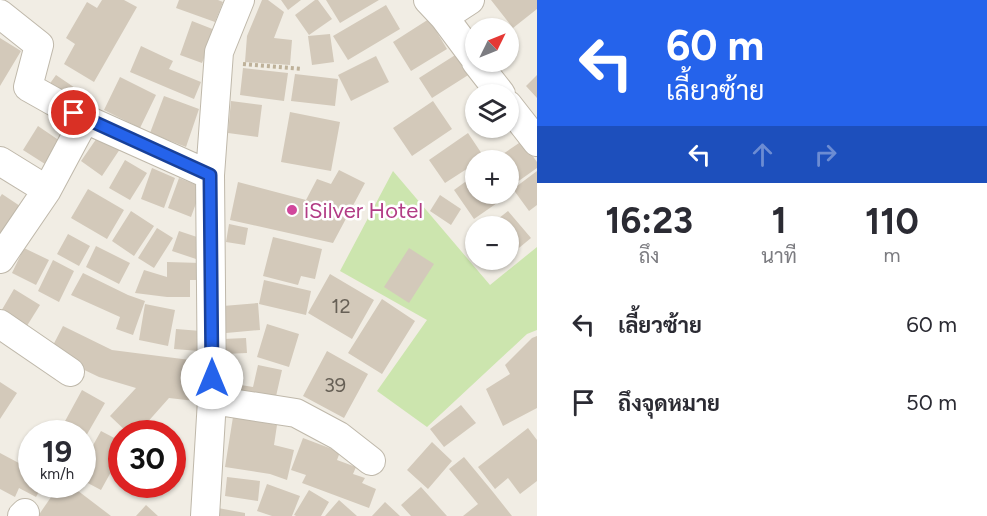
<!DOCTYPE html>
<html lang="th">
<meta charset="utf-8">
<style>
body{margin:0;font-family:Figtree,Sarabun,sans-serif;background:#f7f7f7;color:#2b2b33;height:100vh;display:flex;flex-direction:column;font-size:22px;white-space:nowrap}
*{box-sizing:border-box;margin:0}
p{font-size:20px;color:#7c7c81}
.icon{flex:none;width:33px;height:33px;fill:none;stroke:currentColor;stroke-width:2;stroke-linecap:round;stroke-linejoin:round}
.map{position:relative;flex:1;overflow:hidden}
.drawer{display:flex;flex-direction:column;background:#fff;width:450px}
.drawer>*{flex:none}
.hud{background:#2563eb;color:#fff;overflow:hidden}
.needle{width:39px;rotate:47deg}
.tools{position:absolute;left:465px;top:18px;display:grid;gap:12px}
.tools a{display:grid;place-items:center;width:54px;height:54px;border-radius:50%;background:#fff;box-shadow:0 2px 4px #0004;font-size:30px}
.speed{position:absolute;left:18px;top:420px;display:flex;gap:12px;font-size:30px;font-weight:700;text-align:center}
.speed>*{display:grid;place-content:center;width:78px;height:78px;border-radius:50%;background:#fff;box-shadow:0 2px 4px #0004;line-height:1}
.speed small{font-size:15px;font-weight:400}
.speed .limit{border:9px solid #d22;background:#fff;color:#111}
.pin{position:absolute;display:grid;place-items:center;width:51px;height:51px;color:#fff;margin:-26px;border:3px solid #fff;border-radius:50%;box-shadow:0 2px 6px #0007}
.me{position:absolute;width:66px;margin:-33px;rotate:0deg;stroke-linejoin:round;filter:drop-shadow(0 0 4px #0008)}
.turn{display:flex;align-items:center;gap:21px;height:126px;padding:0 30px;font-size:27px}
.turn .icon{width:78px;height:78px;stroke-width:2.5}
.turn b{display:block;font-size:42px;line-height:51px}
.lanes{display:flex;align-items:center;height:57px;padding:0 30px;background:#0003;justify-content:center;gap:30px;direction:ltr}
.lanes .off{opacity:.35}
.eta{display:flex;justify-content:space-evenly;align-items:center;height:102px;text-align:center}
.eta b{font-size:36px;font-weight:700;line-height:42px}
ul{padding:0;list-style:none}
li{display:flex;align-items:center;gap:18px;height:78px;padding:0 30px}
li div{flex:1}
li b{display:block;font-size:22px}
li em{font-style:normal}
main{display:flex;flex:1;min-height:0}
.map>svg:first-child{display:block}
.green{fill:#cce5ae}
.building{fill:#d3c9ba}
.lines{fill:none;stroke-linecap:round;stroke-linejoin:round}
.minor-casing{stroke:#bfb8aa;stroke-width:30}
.path{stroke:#beb199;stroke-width:4;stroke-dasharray:3 3;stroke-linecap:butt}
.minor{stroke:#fff;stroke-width:28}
.route-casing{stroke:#184099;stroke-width:15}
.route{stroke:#2563eb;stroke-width:10}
.hotel-dot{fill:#d1479c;stroke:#fff;stroke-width:2}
.labels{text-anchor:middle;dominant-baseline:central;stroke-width:5;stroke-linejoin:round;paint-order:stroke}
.number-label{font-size:20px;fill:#676056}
.hotel-label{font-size:22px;fill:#b23c85;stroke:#fff;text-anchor:start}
</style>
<main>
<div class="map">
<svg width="537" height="516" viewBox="0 0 537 516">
<rect width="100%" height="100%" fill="#f1ede4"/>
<path class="green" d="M393,171l97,114 47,-38v83l-10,4 -100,93 -50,-36 50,-71 -87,-49z"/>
<path class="building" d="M102,0h22l13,7 -43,75 -30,-18 11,-20 -9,-6 21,-36 10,6z
M179,0h39l5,2 -8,20 -39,-14z
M262,0h6l16,12 -10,26 18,2 -2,25 -45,-3 2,-26z
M281,0h20l-13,10z
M315,0h3l14,19 -23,16 -14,-20z
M326,0h53l-39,23z
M491,0h46v9l-24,19z
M386,5l14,24 -52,31 -15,-24z
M429,19l18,30 -36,22 -18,-29z
M192,21l23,9 -13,33 -22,-8z
M330,34l4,28 -22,3 -4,-29z
M0,38l21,13 -21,35z
M141,46l32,15 -4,8 32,13 -7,17 -64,-27z
M460,52l13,20 -41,26 -13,-20z
M376,56l13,26 -38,19 -13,-26z
M243,68l45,5 -4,28 -44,-6z
M295,74l43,5 -3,27 -44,-5z
M56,75l28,19 -9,14 -29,-19z
M537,75v23l-11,-12z
M120,77l36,18 -16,33 -36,-18z
M164,96l35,13 -13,38 -36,-14z
M231,101l31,4 -4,32 -30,-4z
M433,101l19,28 -40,27 -19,-28z
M290,112l50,10 -9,49 -50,-9z
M38,126l22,15 -15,23 -22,-14z
M468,133l16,24 -8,3v3l-31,20 -16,-23z
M99,135l21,14 -18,27 -21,-15z
M522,141l15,21v6l-24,17 -5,-6v-19h-14z
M125,160l22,13 -17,27 -21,-12z
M152,168l23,10 -11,30 -23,-9z
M339,170l26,13 -32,60 -103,-23 8,-38 68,18 11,-21 14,5z
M537,171v34l-8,6 -16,-22z
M476,174v20h34l-36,25 -20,-29z
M179,178l23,9 -11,30 -23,-9z
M88,189l36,21 -17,29 -36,-21z
M2,194l24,16 -26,41v-54z
M440,195l21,14 -10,16 -21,-14z
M131,211l23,15 -20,30 -22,-15z
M508,211l23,27 -23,19v-31h-19z
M229,224l19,4 -3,17 -19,-3z
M157,228l16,10 -19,30 -16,-10z
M179,231l24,8 -7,20 -24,-8z
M68,234l22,12 -11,20 -22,-12z
M273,237l49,12 -7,30 -14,-3 -3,9 -35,-9z
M96,246l34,17 -11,21 -33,-17z
M24,248l25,12 -13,25 -24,-12z
M409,248l25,16 -25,39 -25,-16z
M53,260l21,11 -15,31 -21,-11z
M484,260h21l-12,10z
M167,262l34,1 1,17h-12v17h-23l-32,-4 9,-23 23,7z
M83,273l45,22 17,6 -12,34 -17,-6 4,-12 -49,-22z
M330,274l44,26 -22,39 -44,-26z
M264,280l47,11 -5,24 -47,-11z
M14,289l26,16 -15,24 -25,-16z
M382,299l33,22 -33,53 -34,-21z
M258,303l2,27 -34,3 -3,-27z
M145,304l30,6 -7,36 -29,-6z
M267,324l32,10 -10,33 -32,-10z
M63,326l49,24 86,11 -3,40 -26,-3 -32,36h-8l-19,-18 26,-28 -37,-11 -50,-24z
M176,329l25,2 -2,20 -25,-2z
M537,336v72l-34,18 -17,-37 24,-15 -5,-9 27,-27z
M246,338l1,15 -23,1 -1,-15z
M327,351l41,23 -24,44 -41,-22z
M258,365l24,5 -8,35 -35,-6 2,-14 12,2z
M0,382l17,11 -17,26z
M82,390l23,13 -23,40v-9h-24z
M461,405l15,18 -32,24 -14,-18z
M233,417l44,8 -3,20 20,5 -7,30 -17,-6 -45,-7z
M528,428l9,12v41l-17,13 -12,-16 -13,11 -17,-22z
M101,431l21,11v10l-21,38 -19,-10v-15z
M303,438l37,14 -3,8 19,7 -3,7 12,4 -3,5 14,6 -7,19 -67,-25 4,-8 -15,-5z
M432,442l20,19 -24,28 -21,-19z
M0,453l32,17v14h11l-7,13 -17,-9 -4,9 -15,-8z
M464,457l29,35 19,24h-49l15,-12 -29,-35z
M227,477l33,4 -2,20 -33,-5z
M60,484h9l42,32h-73z
M267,484l33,12 -8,20h-20l-15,-5z
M421,487l26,29h-36l-10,-11z
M309,490l20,12 -8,14h-25l-2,-1z
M339,500l18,16h-32z
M385,502l15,14h-28z
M146,505l12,11h-22z
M218,508l27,5v3h-28z"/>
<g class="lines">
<defs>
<path id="minor" d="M428,0l16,17 32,43
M0,14l39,31 -11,42 57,32 125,56
M444,17l26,-17
M476,62l25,32
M508,105l29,37
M0,161l47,29
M0,259l47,-69 38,-71
M0,324l70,48
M212,400l84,13 43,23 32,25
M22,516l3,-3
M205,516l7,-116 -2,-225 9,-123 21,-52"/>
</defs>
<use href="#minor" class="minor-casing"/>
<path class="path" d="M243,64l59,5"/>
<use href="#minor" class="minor"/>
</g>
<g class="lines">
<defs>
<path id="route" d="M74,113l136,62 2,203"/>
</defs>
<use href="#route" class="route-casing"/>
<use href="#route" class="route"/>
</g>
<circle class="hotel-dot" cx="292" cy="210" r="6"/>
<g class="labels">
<g class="number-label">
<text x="341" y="306">12</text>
<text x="335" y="385">39</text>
</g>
<g class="hotel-label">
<text x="304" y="210">iSilver Hotel</text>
</g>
</g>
</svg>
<div class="tools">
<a><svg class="needle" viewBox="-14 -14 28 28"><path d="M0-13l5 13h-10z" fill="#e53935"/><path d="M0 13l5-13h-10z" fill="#7c7c81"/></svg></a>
<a><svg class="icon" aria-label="layers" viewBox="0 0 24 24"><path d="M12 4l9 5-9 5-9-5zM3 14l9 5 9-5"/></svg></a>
<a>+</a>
<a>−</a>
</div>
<div class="speed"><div>19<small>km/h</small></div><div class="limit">30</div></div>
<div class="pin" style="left:74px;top:113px;background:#d93025"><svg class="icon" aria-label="arrive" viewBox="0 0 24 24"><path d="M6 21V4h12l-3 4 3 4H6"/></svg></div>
<svg class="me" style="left:212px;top:378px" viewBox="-20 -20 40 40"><circle r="19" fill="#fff"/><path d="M0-13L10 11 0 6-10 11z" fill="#2563eb"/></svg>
</div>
<section class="drawer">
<div class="hud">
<div class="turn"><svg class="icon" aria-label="left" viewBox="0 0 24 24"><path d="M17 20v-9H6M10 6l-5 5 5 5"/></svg><div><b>60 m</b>เลี้ยวซ้าย</div></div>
<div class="lanes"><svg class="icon" aria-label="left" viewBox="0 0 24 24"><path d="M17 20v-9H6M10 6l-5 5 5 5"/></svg><svg class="icon off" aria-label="ahead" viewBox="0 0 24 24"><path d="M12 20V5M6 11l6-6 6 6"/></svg><svg class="icon off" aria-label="right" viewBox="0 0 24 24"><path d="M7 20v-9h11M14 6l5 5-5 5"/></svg></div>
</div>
<div class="eta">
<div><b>16:23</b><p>ถึง</p></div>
<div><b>1</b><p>นาที</p></div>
<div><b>110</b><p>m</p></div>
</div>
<ul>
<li><svg class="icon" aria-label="left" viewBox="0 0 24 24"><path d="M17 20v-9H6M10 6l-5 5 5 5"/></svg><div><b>เลี้ยวซ้าย</b></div><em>60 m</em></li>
<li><svg class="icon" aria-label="arrive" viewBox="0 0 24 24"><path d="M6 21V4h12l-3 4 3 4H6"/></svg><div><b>ถึงจุดหมาย</b></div><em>50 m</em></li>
</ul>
</section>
</main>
